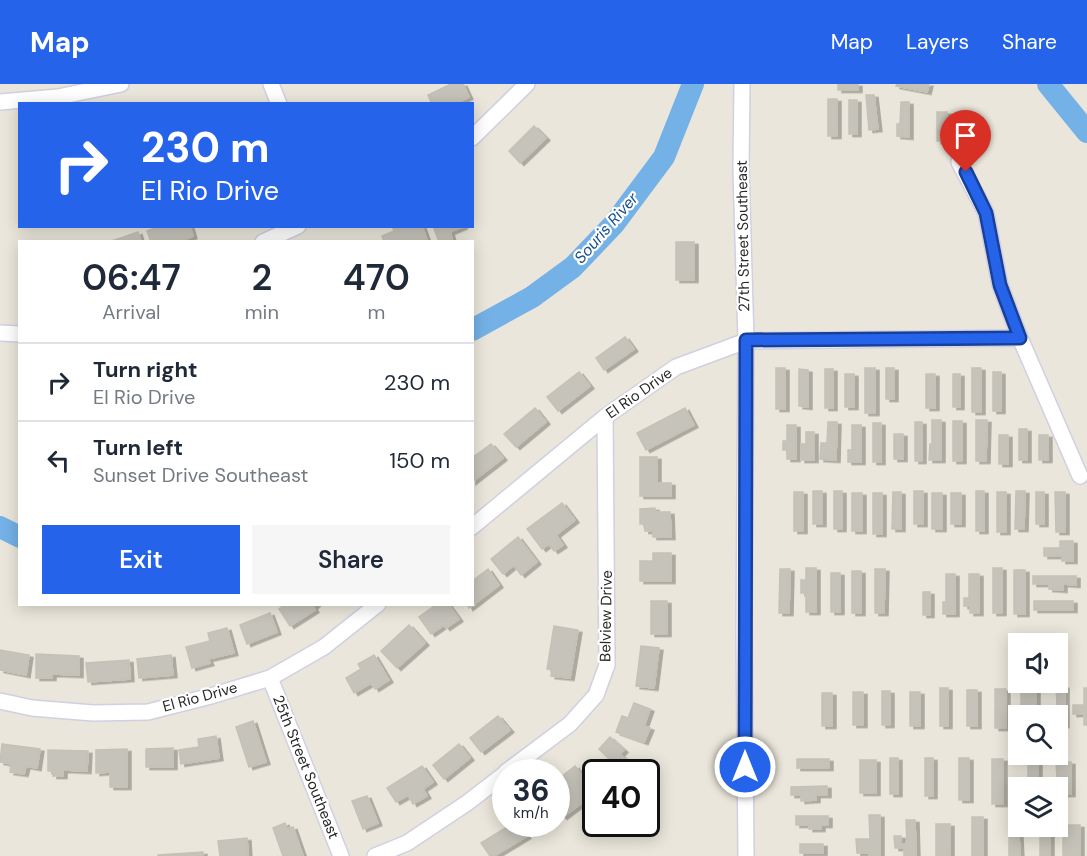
<!DOCTYPE html>
<style>
body{margin:0;font-family:"DM Sans",sans-serif;background:#f6f6f7;color:#1f2937;height:100vh;display:flex;flex-direction:column;font-size:22px;white-space:nowrap}
*{box-sizing:border-box;margin:0}
p{font-size:20px;color:#747a83}
.icon{flex:none;width:33px;height:33px;fill:none;stroke:currentColor;stroke-width:2;stroke-linecap:round;stroke-linejoin:round}
.map{position:relative;flex:1;overflow:hidden}
.side{position:absolute;left:18px;top:156px;width:456px;height:366px;display:flex;flex-direction:column;background:#fff;border-radius:0px;box-shadow:0 3px 15px #0003}
.side>*{flex:none}
.hud{position:absolute;left:18px;top:18px;width:456px;height:126px;border-radius:0px;box-shadow:0 3px 15px #0003;background:#2563eb;color:#fff;overflow:hidden}
.controls{position:absolute;left:1008px;top:549px;display:grid;gap:12px}
.controls a{display:grid;place-items:center;width:60px;height:60px;border-radius:0px;background:#fff;box-shadow:0 3px 15px #0003;font-size:30px}
.speed{position:absolute;left:492px;top:675px;display:flex;gap:12px;font-size:30px;font-weight:700;text-align:center}
.speed>*{display:grid;place-content:center;width:78px;height:78px;border-radius:50%;background:#fff;box-shadow:0 3px 15px #0003;line-height:1}
.speed small{font-size:15px;font-weight:400}
.speed .limit{border:3px solid #111;border-radius:9px;background:#fff;color:#111}
.pin{position:absolute;display:grid;place-items:center;width:51px;height:51px;color:#fff;margin:-62px -26px;border-radius:50% 50% 50% 0;rotate:-45deg;box-shadow:0 0 6px #0007}
.pin .icon{rotate:45deg}
.me{position:absolute;width:66px;margin:-33px;rotate:0deg;stroke-linejoin:round;filter:drop-shadow(0 0 4px #0008)}
.turn{display:flex;align-items:center;gap:21px;height:126px;padding:0 24px;font-size:27px}
.turn .icon{width:78px;height:78px;stroke-width:2.5}
.turn b{display:block;font-size:42px;line-height:51px}
.eta{display:flex;justify-content:space-evenly;align-items:center;height:102px;text-align:center}
.eta b{font-size:36px;font-weight:600;line-height:42px}
.action{display:flex;gap:12px;margin-top:auto;padding:12px 24px}
.action a{flex:1;height:69px;border-radius:0px;background:#2563eb;color:#fff;font-size:24px;font-weight:600;line-height:69px;text-align:center}
.action a+a{background:#f6f6f7;color:#1f2937}
ul{padding:0;list-style:none}
li{display:flex;align-items:center;gap:18px;height:78px;padding:0 24px;border-top:2px solid #e0e1e3}
li div{flex:1}
li b{display:block;font-size:22px}
li em{font-style:normal}
header{display:flex;align-items:center;gap:36px;box-sizing:border-box;height:84px;padding:0 30px;background:#2563eb;color:#fff}
header strong{font-size:28px}
nav{display:flex;gap:33px;margin-inline-start:auto;font-size:21px}
.map>svg:first-child{display:block}
.lines{fill:none;stroke-linecap:round;stroke-linejoin:round}
.river{stroke:#74b1e6;stroke-width:22}
.building{fill:#c5c3ba;stroke:#c5c2b5;stroke-width:1.5;filter:url(#shadow)}
.minor-casing{stroke:#d0d0e1;stroke-width:18}
.minor{stroke:#fff;stroke-width:15}
.route-casing{stroke:#184099;stroke-width:15}
.route{stroke:#2563eb;stroke-width:10}
.labels{text-anchor:middle;dominant-baseline:central;stroke-width:4.5;stroke-linejoin:round;paint-order:stroke}
.street-label{font-size:15px;fill:#282828;stroke:#fff}
.water-label{font-size:16px;font-style:italic;fill:#164e8f;stroke:#fff}
</style>
<header>
<strong>Map</strong>
<nav><a>Map</a><a>Layers</a><a>Share</a></nav>
</header>
<div class="map">
<svg width="1087" height="772" viewBox="0 0 1087 772">
<defs>
<filter id="shadow"><feDropShadow dx="4" dy="2.5" stdDeviation="0" flood-color="#0004"/></filter>
</defs>
<rect width="100%" height="100%" fill="#eae6db"/>
<g class="lines">
<path class="river" d="M1048,0l39,48
M472,246l60,-33 41,-30 41,-43 50,-67 29,-73
M0,443l20,10"/>
</g>
<path class="building" d="M451,0h12l6,13 -14,7h-23l-4,-9z
M838,0h20v6h-20z
M897,0h32l-2,8 -31,-6z
M866,11h8l4,34 -9,1z
M828,15h9v37h-9z
M849,16h8v34h-8z
M901,18h8v35l-12,-1v-12h3z
M937,28h10v29h-10z
M534,42l12,12 -26,25 -11,-12z
M160,142h30l3,10 -14,6h-28l-4,-11z
M392,142h30l5,14 -6,2h-37l-2,-6 12,-5z
M433,142h31l-14,6 2,7 -6,3h-7z
M138,148l3,10h-32z
M676,158h18v38h-18z
M625,253l9,12 -30,21 -8,-12z
M776,284h9v41h-9z
M865,284h10v45h-10z
M886,284h8v31h-8z
M972,284h9v44h-9z
M799,285l9,1v37l-9,-1z
M825,285h8v39h-8z
M579,288l11,14 -32,25 -11,-14z
M993,288h8v39h-8z
M845,290h9v33h-9z
M926,290h9v34h-9z
M953,290h7v33h-7z
M535,324l11,14 -30,25 -12,-13z
M685,324l9,17 -48,25 -9,-17z
M932,336h9v40h-12l1,-16h2z
M976,336h11l-1,41h-10z
M953,337h9v40h-9z
M828,338h9l-1,38 -16,-1 1,-16h6z
M915,338h7v39h-7z
M873,339h8v39h-8z
M787,341h9v34h-9v-9h-4v-9h4z
M852,341h9v37h-13v-12h4z
M1019,345h8v31h-8z
M806,348h8v28h-13v-16h5z
M894,350h9v25h-9z
M999,351h9v29h-9z
M1039,351h9v25h-9z
M491,360l12,14 -31,24v-24z
M640,373h17v26h14v13h-31z
M813,407h9v33h-9z
M834,407h8v38h-8z
M914,407h9v33h-9z
M976,407h8v40h-8z
M1016,407h9l-1,38h-9z
M794,408h9v39h-9z
M893,408h8v37h-9z
M997,408h9v40h-9z
M1036,408h8v32h-8z
M1055,408h10v40h-9z
M852,409h10v38h-10z
M873,409h9v41h-9z
M932,409h10v36h-10z
M951,409h10v31h-10z
M562,419l13,17 -19,15 7,10 -9,6 -5,-7 -7,5 -15,-20z
M655,424v4h15l1,25h-18v-6h-8l-1,-7h-4v-15z
M518,453l19,25 -16,13 -7,-10 -11,9 -12,-15z
M1060,457h13v20h-11v-5h-18v-8h16z
M653,469h18v28h-31v-20h13z
M806,484h10v44h-10v-19h-5v-13h5z
M993,484h9v45h-9z
M488,485l11,16 -30,23 -2,-4h5v-23z
M780,485h10l-1,44h-10z
M875,485h10l-1,44h-9z
M1014,486h11v44h-11z
M852,487h9v42h-9z
M831,489h9v39h-9z
M946,490h9v40h-12v-12h3z
M969,490h10v39h-9v-7h-6v-8h5z
M1033,492h43v9l-13,-1v6l-14,-1v-5h-16z
M923,508h7v23h-7z
M651,517h16v33h-16z
M1034,517h39v9h-39z
M285,520h31l-3,3 2,3 -25,16 -11,-17z
M437,520h11l11,15 -13,9 -2,-3 -13,9 -12,-17z
M270,529l7,19 -30,12 -7,-19z
M409,541l16,18 -28,25 -16,-17z
M554,542l24,4 -8,48 -19,-2 1,-6 -5,-1z
M227,544l7,25 -26,6 2,4 -18,5 -6,-21 24,-6 -2,-8z
M641,562l18,2 -5,40 -18,-2z
M0,566l29,5 -3,20 -26,-5z
M36,570l43,2v19l-27,-1v4h-16z
M171,571l2,20 -34,3 -2,-19z
M374,571l15,25 -14,9 -4,-6 -17,10 -8,-15 15,-9 -3,-5z
M129,576l1,19 -42,3 -2,-19z
M1056,602h9v39h-7z
M940,604h8v38h-8z
M1084,604h3v37h-3v-11h-11v-9h11z
M995,605h11v39h-11z
M1021,605h15v27h-15z
M967,606h10v36h-10z
M882,607h8v34h-8z
M853,608h10v33h-10z
M910,608h10v34h-10z
M822,609h10v33h-10z
M634,619l16,6 -6,17 6,2 -6,14 -28,-10 6,-16 6,2z
M498,632l12,14 -29,22 -11,-14z
M253,637l13,41 -17,5 -13,-40z
M216,652l3,22 -38,6 -2,-14 20,-3 -1,-8z
M610,653l14,13 -4,4 12,11 -7,7h-26l11,-12 -11,-11z
M2,660l38,5 -3,19 -11,-2 -2,8 -14,-2 1,-8 -11,-2z
M459,660l11,14 -26,21 -11,-14z
M173,664v19h-27v-18z
M127,665v38h-17v-15l-14,1v-23z
M48,666l40,1 -1,20 -24,-1v6h-10v-5h-5z
M890,674h8v36h-8z
M925,674h8v38h-8z
M959,674h10v42h-10z
M797,675h32v9h-32z
M992,675h11v45h-11z
M1028,675h10v29h-10z
M860,676h16v33h-16z
M1056,678h15v32h-13z
M422,682l11,16 -10,7 4,7 -14,8 -5,-9 -12,7 -9,-14z
M575,682l20,27 -32,24 -7,-9v-9l14,-10 -9,-12z
M827,702v9h-11v5l-15,1v-6h-10v-8z
M367,712l11,27 -15,6 -11,-28z
M869,731h11v41h-11v-3h-12l-1,-14h14z
M1009,731h9l2,41h-11z
M796,732h32v9h-7v4h-12v-4h-13z
M972,733h11v39h-11z
M906,736h9l1,36h-12v-8h-9l-1,-12h7v8h6z
M285,739l2,6 6,-2 10,29h-20l-10,-28z
M512,740h8l7,12 -33,20h-4l-9,-13z
M936,740h14v32h-14z
M1063,741h17v31h-17z
M1040,742h10v30h-10z
M247,754l1,18h-28l-2,-15z
M800,760h23v9h-23z
M203,768v4h-45v-1z"/>
<g class="lines">
<defs>
<path id="minor" d="M271,0l8,20
M742,0l-1,85 5,172 -2,293 2,222
M0,18l58,-5 63,-13
M472,54l55,-54
M959,78l27,51 14,72 20,53 60,138
M263,158l35,-16
M0,249l20,1
M472,443l133,-110 71,-50 70,-26 274,-3
M270,594l71,178
M0,617l32,7 61,5 55,-1 63,-16 59,-18 54,-31 54,-43
M506,688l64,-48 26,-29 11,-30 -2,-248
M375,772l32,-13 60,-40 39,-30"/>
</defs>
<use href="#minor" class="minor-casing"/>
<use href="#minor" class="minor"/>
</g>
<g class="lines">
<defs>
<path id="route" d="M745,683l1,-427 274,-2 -20,-53 -14,-72 -20,-41"/>
</defs>
<use href="#route" class="route-casing"/>
<use href="#route" class="route"/>
</g>
<g class="labels">
<g class="street-label">
<text transform="translate(743 152) rotate(-91)">27th Street Southeast</text>
<text transform="translate(639 309) rotate(-35)">El Rio Drive</text>
<text transform="translate(606 532) rotate(-89)">Belview Drive</text>
<text transform="translate(200 613) rotate(-15)">El Rio Drive</text>
<text transform="translate(306 683) rotate(68)">25th Street Southeast</text>
</g>
<g class="water-label">
<text transform="translate(606 144) rotate(-49)">Souris River</text>
</g>
</g>
</svg>
<div class="controls">
<a><svg class="icon" aria-label="sound" viewBox="0 0 24 24"><path d="M4 9h4l5-4v14l-5-4H4zM17 9q2 3 0 6"/></svg></a>
<a><svg class="icon" aria-label="search" viewBox="0 0 24 24"><circle cx="10" cy="10" r="6"/><path d="M15 15l6 6"/></svg></a>
<a><svg class="icon" aria-label="layers" viewBox="0 0 24 24"><path d="M12 4l9 5-9 5-9-5zM3 14l9 5 9-5"/></svg></a>
</div>
<div class="speed"><div>36<small>km/h</small></div><div class="limit">40</div></div>
<div class="pin" style="left:966px;top:88px;background:#d93025"><svg class="icon" aria-label="arrive" viewBox="0 0 24 24"><path d="M6 21V4h12l-3 4 3 4H6"/></svg></div>
<svg class="me" style="left:745px;top:683px" viewBox="-20 -20 40 40"><circle r="17" fill="#2563eb" stroke="#fff" stroke-width="3"/><path d="M0-11L8 9 0 5-8 9z" fill="#fff"/></svg>
<div class="hud">
<div class="turn"><svg class="icon" aria-label="right" viewBox="0 0 24 24"><path d="M7 20v-9h11M14 6l5 5-5 5"/></svg><div><b>230 m</b>El Rio Drive</div></div>
</div>
<section class="side">
<div class="eta">
<div><b>06:47</b><p>Arrival</p></div>
<div><b>2</b><p>min</p></div>
<div><b>470</b><p>m</p></div>
</div>
<ul>
<li><svg class="icon" aria-label="right" viewBox="0 0 24 24"><path d="M7 20v-9h11M14 6l5 5-5 5"/></svg><div><b>Turn right</b><p>El Rio Drive</p></div><em>230 m</em></li>
<li><svg class="icon" aria-label="left" viewBox="0 0 24 24"><path d="M17 20v-9H6M10 6l-5 5 5 5"/></svg><div><b>Turn left</b><p>Sunset Drive Southeast</p></div><em>150 m</em></li>
</ul>
<div class="action"><a>Exit</a><a>Share</a></div>
</section>
</div>
